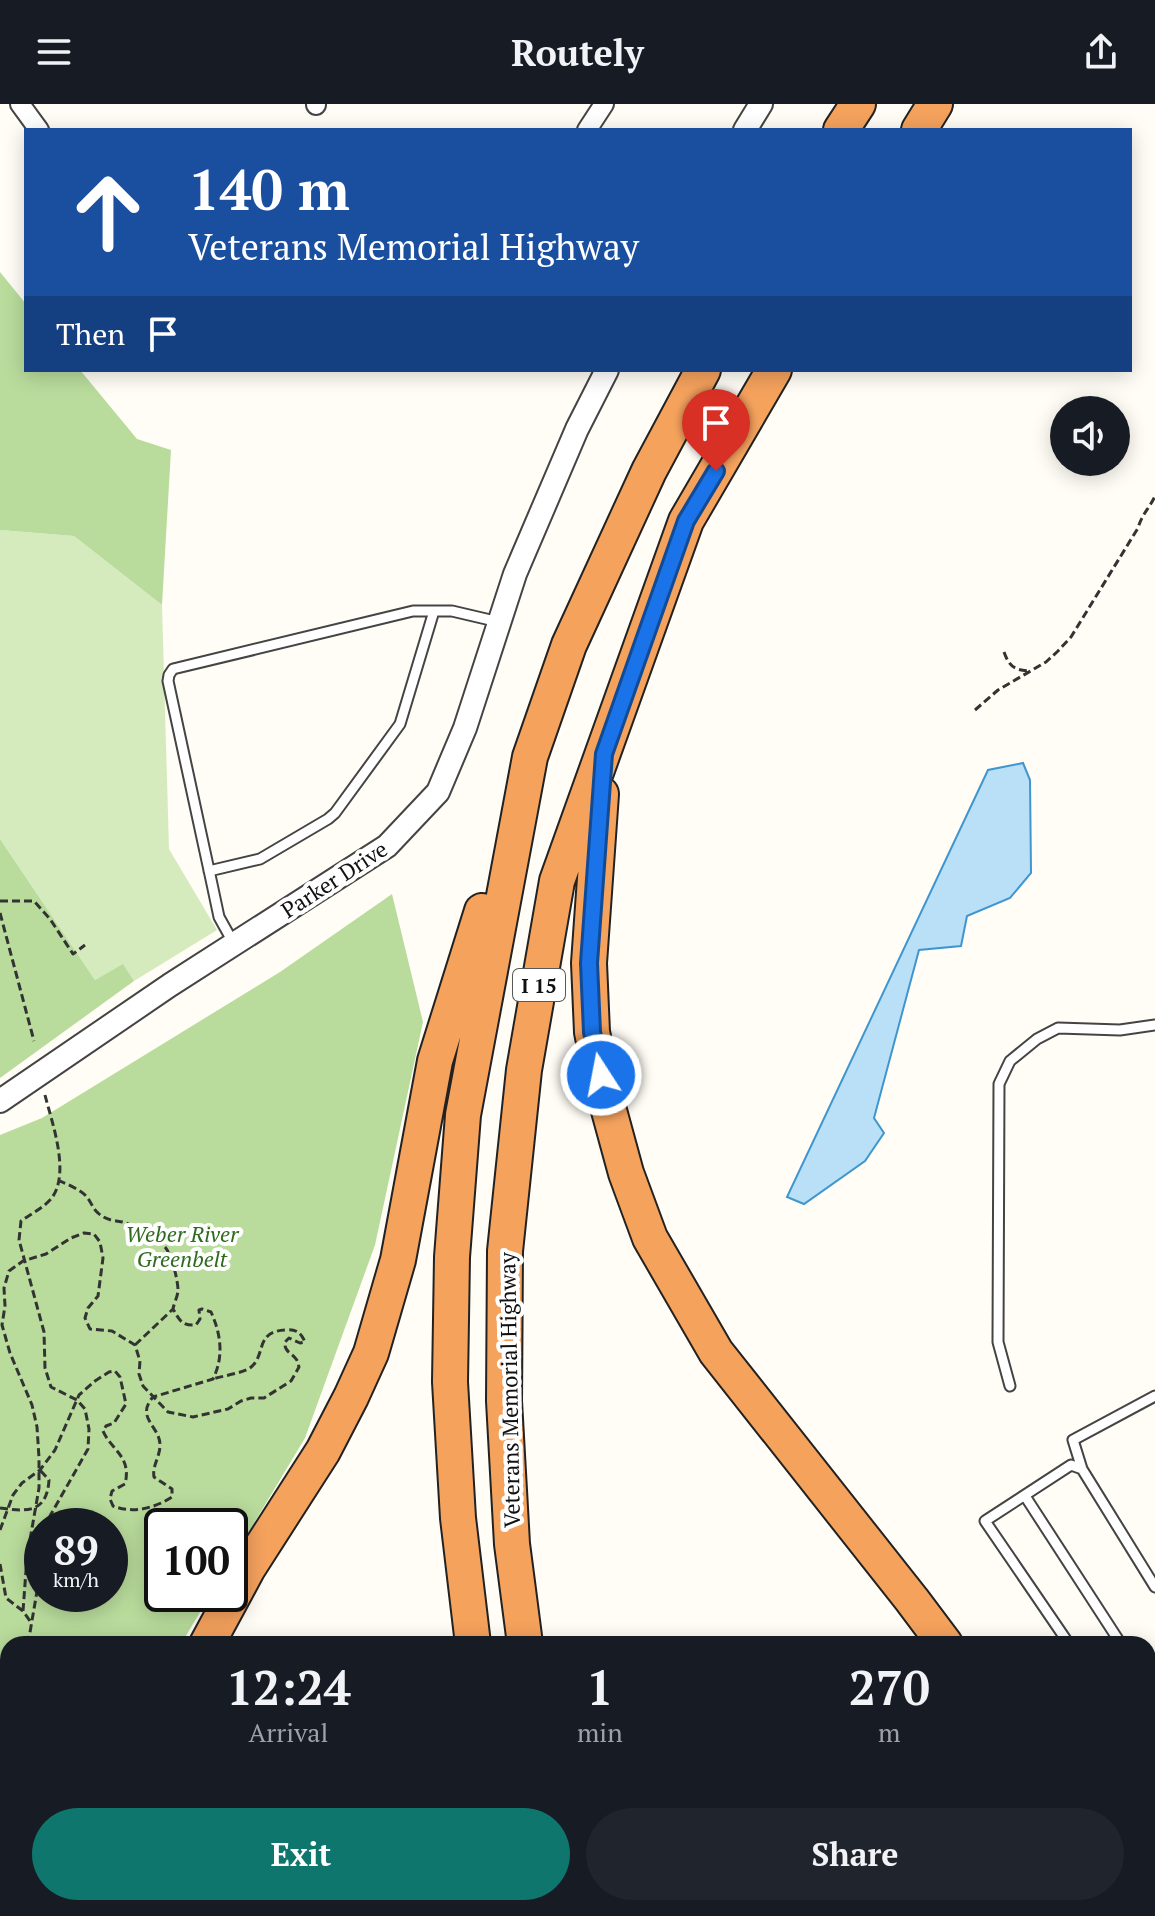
<!DOCTYPE html>
<style>
body{margin:0;font-family:"PT Serif",serif;background:#20242c;color:#f1f3f6;height:100vh;display:flex;flex-direction:column;font-size:30px;white-space:nowrap}
*{box-sizing:border-box;margin:0}
p{font-size:26px;color:#9ea1a6}
.icon{flex:none;width:44px;height:44px;fill:none;stroke:currentColor;stroke-width:2;stroke-linecap:round;stroke-linejoin:round}
.map{position:relative;flex:1;overflow:hidden}
.details{position:absolute;left:0px;top:1532px;width:1156px;height:280px;display:flex;flex-direction:column;background:#171b24;border-radius:24px 24px 0 0;box-shadow:0 4px 20px #0003}
.details>*{flex:none}
.banner{position:absolute;left:24px;top:24px;width:1108px;height:244px;border-radius:0px;box-shadow:0 4px 20px #0003;background:#1a4fa0;color:#fff;overflow:hidden}
.tools{position:absolute;left:1050px;top:292px;display:grid;gap:16px}
.tools a{display:grid;place-items:center;width:80px;height:80px;border-radius:50%;background:#171b24;box-shadow:0 4px 20px #0003;font-size:40px}
.speed{position:absolute;left:24px;top:1404px;display:flex;gap:16px;font-size:40px;font-weight:700;text-align:center}
.speed>*{display:grid;place-content:center;width:104px;height:104px;border-radius:50%;background:#171b24;box-shadow:0 4px 20px #0003;line-height:1}
.speed small{font-size:20px;font-weight:400}
.speed .limit{border:4px solid #111;border-radius:12px;background:#fff;color:#111}
.pin{position:absolute;display:grid;place-items:center;width:68px;height:68px;color:#fff;margin:-82px -34px;border-radius:50% 50% 50% 0;rotate:-45deg;box-shadow:0 0 8px #0007}
.pin .icon{rotate:45deg}
.me{position:absolute;width:88px;margin:-44px;rotate:349deg;stroke-linejoin:round;filter:drop-shadow(0 0 6px #0008)}
.turn{display:flex;align-items:center;gap:28px;height:168px;padding:0 32px;font-size:36px}
.turn .icon{width:104px;height:104px;stroke-width:2.5}
.turn b{display:block;font-size:56px;line-height:68px}
.then{display:flex;align-items:center;height:76px;padding:0 32px;background:#0003;gap:16px;font-size:30px}
.eta{display:flex;justify-content:space-evenly;align-items:center;height:136px;text-align:center}
.eta b{font-size:48px;font-weight:700;line-height:56px}
.cta{display:flex;gap:16px;margin-top:auto;padding:16px 32px}
.cta a{flex:1;height:92px;border-radius:48px;background:#0f766e;color:#fff;font-size:32px;font-weight:700;line-height:92px;text-align:center}
.cta a+a{background:#20242c;color:#f1f3f6}
header{display:flex;justify-content:space-between;align-items:center;height:104px;padding:0 32px;background:#171b24;font-size:36px;font-weight:700}
.map>svg:first-child{display:block}
.green{fill:#d5ebbd}
.forest{fill:#b9dc9c;fill-rule:evenodd}
.water{fill:#b9e0f7;stroke:#3f96cf;stroke-width:2}
.lines{fill:none;stroke-linecap:round;stroke-linejoin:round}
.service-casing{stroke:#444;stroke-width:13}
.minor-casing{stroke:#444;stroke-width:22}
.tertiary-casing{stroke:#444;stroke-width:26}
.motorway-casing{stroke:#222;stroke-width:38}
.path{stroke:#333;stroke-width:3;stroke-dasharray:8 4;stroke-linecap:butt}
.service{stroke:#fff;stroke-width:9}
.minor{stroke:#fff;stroke-width:18}
.tertiary{stroke:#fff;stroke-width:22}
.motorway{stroke:#f5a25d;stroke-width:34}
.route-casing{stroke:#114b97;stroke-width:20}
.route{stroke:#1a73e8;stroke-width:14}
.labels{text-anchor:middle;dominant-baseline:central;stroke-width:8;stroke-linejoin:round;paint-order:stroke}
.shield{fill:#fff;stroke:#585858;stroke-width:2}
.shield-label{font-size:20px;font-weight:bold;fill:#111}
.street-label{font-size:22px;fill:#111;stroke:#fff}
.park-label{font-size:22px;font-style:italic;fill:#2f6b1f;stroke:#fff}
</style>
<header><svg class="icon" aria-label="menu" viewBox="0 0 24 24"><path d="M4 6h16M4 12h16M4 18h16"/></svg>Routely<svg class="icon" aria-label="share" viewBox="0 0 24 24"><path d="M12 15V3M7 8l5-5 5 5M5 13v7h14v-7"/></svg></header>
<div class="map">
<svg width="1155" height="1812" viewBox="0 0 1155 1812">
<rect width="100%" height="100%" fill="#fffdf5"/>
<path class="green" d="M0,426l74,6 88,69 7,244 48,81 -83,51 -11,-16 -28,15 -95,-141z"/>
<path class="forest" d="M0,168l26,32v66h54l57,69 34,11 -9,155 -88,-69 -74,-6z
M0,735l95,141 28,-16 11,17 -134,97z
M392,790l31,128 -48,223 -70,193 -75,125v-37h-68v68h49l-30,50h-173v157l-8,5v-671l42,-17 238,-146zM42,1422h68v68h-68z"/>
<path class="water" d="M1023,659l7,17 1,93 -21,25 -43,18 -6,30 -42,4 -45,168 10,15 -19,28 -61,43 -17,-7 201,-427z"/>
<g class="lines">
<defs>
<path id="service" d="M209,767l51,-12 68,-40 7,-6 65,-89 34,-113
M234,840l-15,-27 -7,-33 -44,-203 1,-6 4,-6 240,-58h39l47,11
M1010,1282l-12,-44 1,-258 11,-23 27,-22 21,-11 62,2 35,-5
M1155,1292l-82,44 9,29 73,118
M1025,1392l96,148
M1069,1540l-84,-123 86,-56 11,4
M1148,1582l7,11
M1148,1644l7,3"/>
<path id="minor" d="M20,0l19,26
M316,0v1
M587,26l17,-26"/>
<path id="tertiary" d="M745,26l16,-26
M0,997l170,-116 217,-139 51,-54 27,-64 50,-154 62,-145 30,-59"/>
<path id="motorway" d="M841,26l17,-26
M919,26l16,-26
M601,690l-12,169 3,69 13,64 21,77 24,65 66,114 196,248 33,44
M207,1540l41,-76 75,-117 28,-54 20,-44 27,-93 37,-199 47,-150
M473,1540l-15,-126 -8,-136 2,-125 11,-142 67,-358 39,-112 80,-174 54,-101
M525,1540l-13,-100 -8,-143 1,-150 19,-181 33,-189 129,-360 88,-151
M531,1804l3,8
M585,1804l2,8
M1096,1804l3,8
M133,1812v-8"/>
</defs>
<use href="#service" class="service-casing"/>
<use href="#minor" class="minor-casing"/>
<use href="#tertiary" class="tertiary-casing"/>
<use href="#motorway" class="motorway-casing"/>
<path class="path" d="M1004,548c5,14 10,18 25,19
M975,606l23,-20 48,-28 12,-11 13,-14 67,-109c4,-14 11,-19 17,-32
M0,797h34l16,18 23,35 12,-9
M0,809l34,128
M45,991c7,28 26,79 6,104 -8,9 -20,15 -30,22l-2,19 25,92 1,36 6,19 26,13 8,9 4,20 -1,20 -38,67 -1,10
M135,1241l38,-36
M0,1404c27,4 47,5 49,-28l-9,-10
M0,1426l13,-35 9,-12 18,-13 15,-20 24,-55 16,-14 14,-9 6,-1 5,6 6,27 -12,19 -8,3 -3,5c8,19 29,25 22,53l-13,7 -2,8 3,7c20,8 42,2 59,-9v-8l-18,-12c-2,-11 6,-20 6,-32 0,-19 -25,-27 -7,-48l60,-18c11,-22 8,-45 -2,-67l-9,-3 -3,1 1,9 -4,6c-14,1 -16,-4 -23,-16 1,-6 5,-13 5,-19 0,-10 -7,-38 -14,-44 -6,-6 -17,-5 -25,-8 -10,-25 -24,-10 -41,-25 -5,-4 -7,-11 -11,-16 -6,-7 -18,-12 -27,-16
M0,1460l6,34 17,13 7,10
M23,1507l4,-54 12,-69v-30l-2,-31 -5,-22 -22,-52 -8,-28 3,-19 -1,-18 5,-17 14,-10 23,-7 25,-16 13,-5 10,1 6,8 3,16 -5,38 -10,12 -3,10 5,11 22,2 23,14 5,16 -1,13 4,12 25,26 25,5 35,-8 13,-8 10,-3h13l27,-17 8,-14c-1,-3 -1,-6 -3,-8 -5,-7 -12,-7 -11,-17l4,-4 11,5 5,-1c-4,-9 -8,-13 -19,-12 -32,1 -19,25 -36,38 -7,5 -28,8 -37,11
M28,1540l14,-82
M8,1653l-5,4 -1,8 6,11
M58,1812l12,-8"/>
<use href="#service" class="service"/>
<use href="#minor" class="minor"/>
<use href="#tertiary" class="tertiary"/>
<use href="#motorway" class="motorway"/>
</g>
<g class="lines">
<defs>
<path id="route" d="M601,971l-9,-43 -3,-69 15,-209 82,-233 30,-50"/>
</defs>
<use href="#route" class="route-casing"/>
<use href="#route" class="route"/>
</g>
<g class="labels">
<rect class="shield" x="513" y="865" width="52" height="32" rx="6"/>
<g class="shield-label">
<text x="539" y="881">I 15</text>
</g>
<g class="street-label">
<text transform="translate(334 775) rotate(-33)">Parker Drive</text>
<text transform="translate(509 1286) rotate(-91)">Veterans Memorial Highway</text>
</g>
<g class="park-label">
<text x="182" y="1129">Weber River<tspan x="182" dy="25">Greenbelt</tspan></text>
</g>
</g>
</svg>
<div class="tools">
<a><svg class="icon" aria-label="sound" viewBox="0 0 24 24"><path d="M4 9h4l5-4v14l-5-4H4zM17 9q2 3 0 6"/></svg></a>
</div>
<div class="speed"><div>89<small>km/h</small></div><div class="limit">100</div></div>
<div class="pin" style="left:716px;top:367px;background:#d93025"><svg class="icon" aria-label="arrive" viewBox="0 0 24 24"><path d="M6 21V4h12l-3 4 3 4H6"/></svg></div>
<svg class="me" style="left:601px;top:971px" viewBox="-20 -20 40 40"><circle r="17" fill="#1a73e8" stroke="#fff" stroke-width="3"/><path d="M0-11L8 9 0 5-8 9z" fill="#fff"/></svg>
<div class="banner">
<div class="turn"><svg class="icon" aria-label="ahead" viewBox="0 0 24 24"><path d="M12 20V5M6 11l6-6 6 6"/></svg><div><b>140 m</b>Veterans Memorial Highway</div></div>
<div class="then">Then<svg class="icon" aria-label="arrive" viewBox="0 0 24 24"><path d="M6 21V4h12l-3 4 3 4H6"/></svg></div>
</div>
<section class="details">
<div class="eta">
<div><b>12:24</b><p>Arrival</p></div>
<div><b>1</b><p>min</p></div>
<div><b>270</b><p>m</p></div>
</div>
<div class="cta"><a>Exit</a><a>Share</a></div>
</section>
</div>
